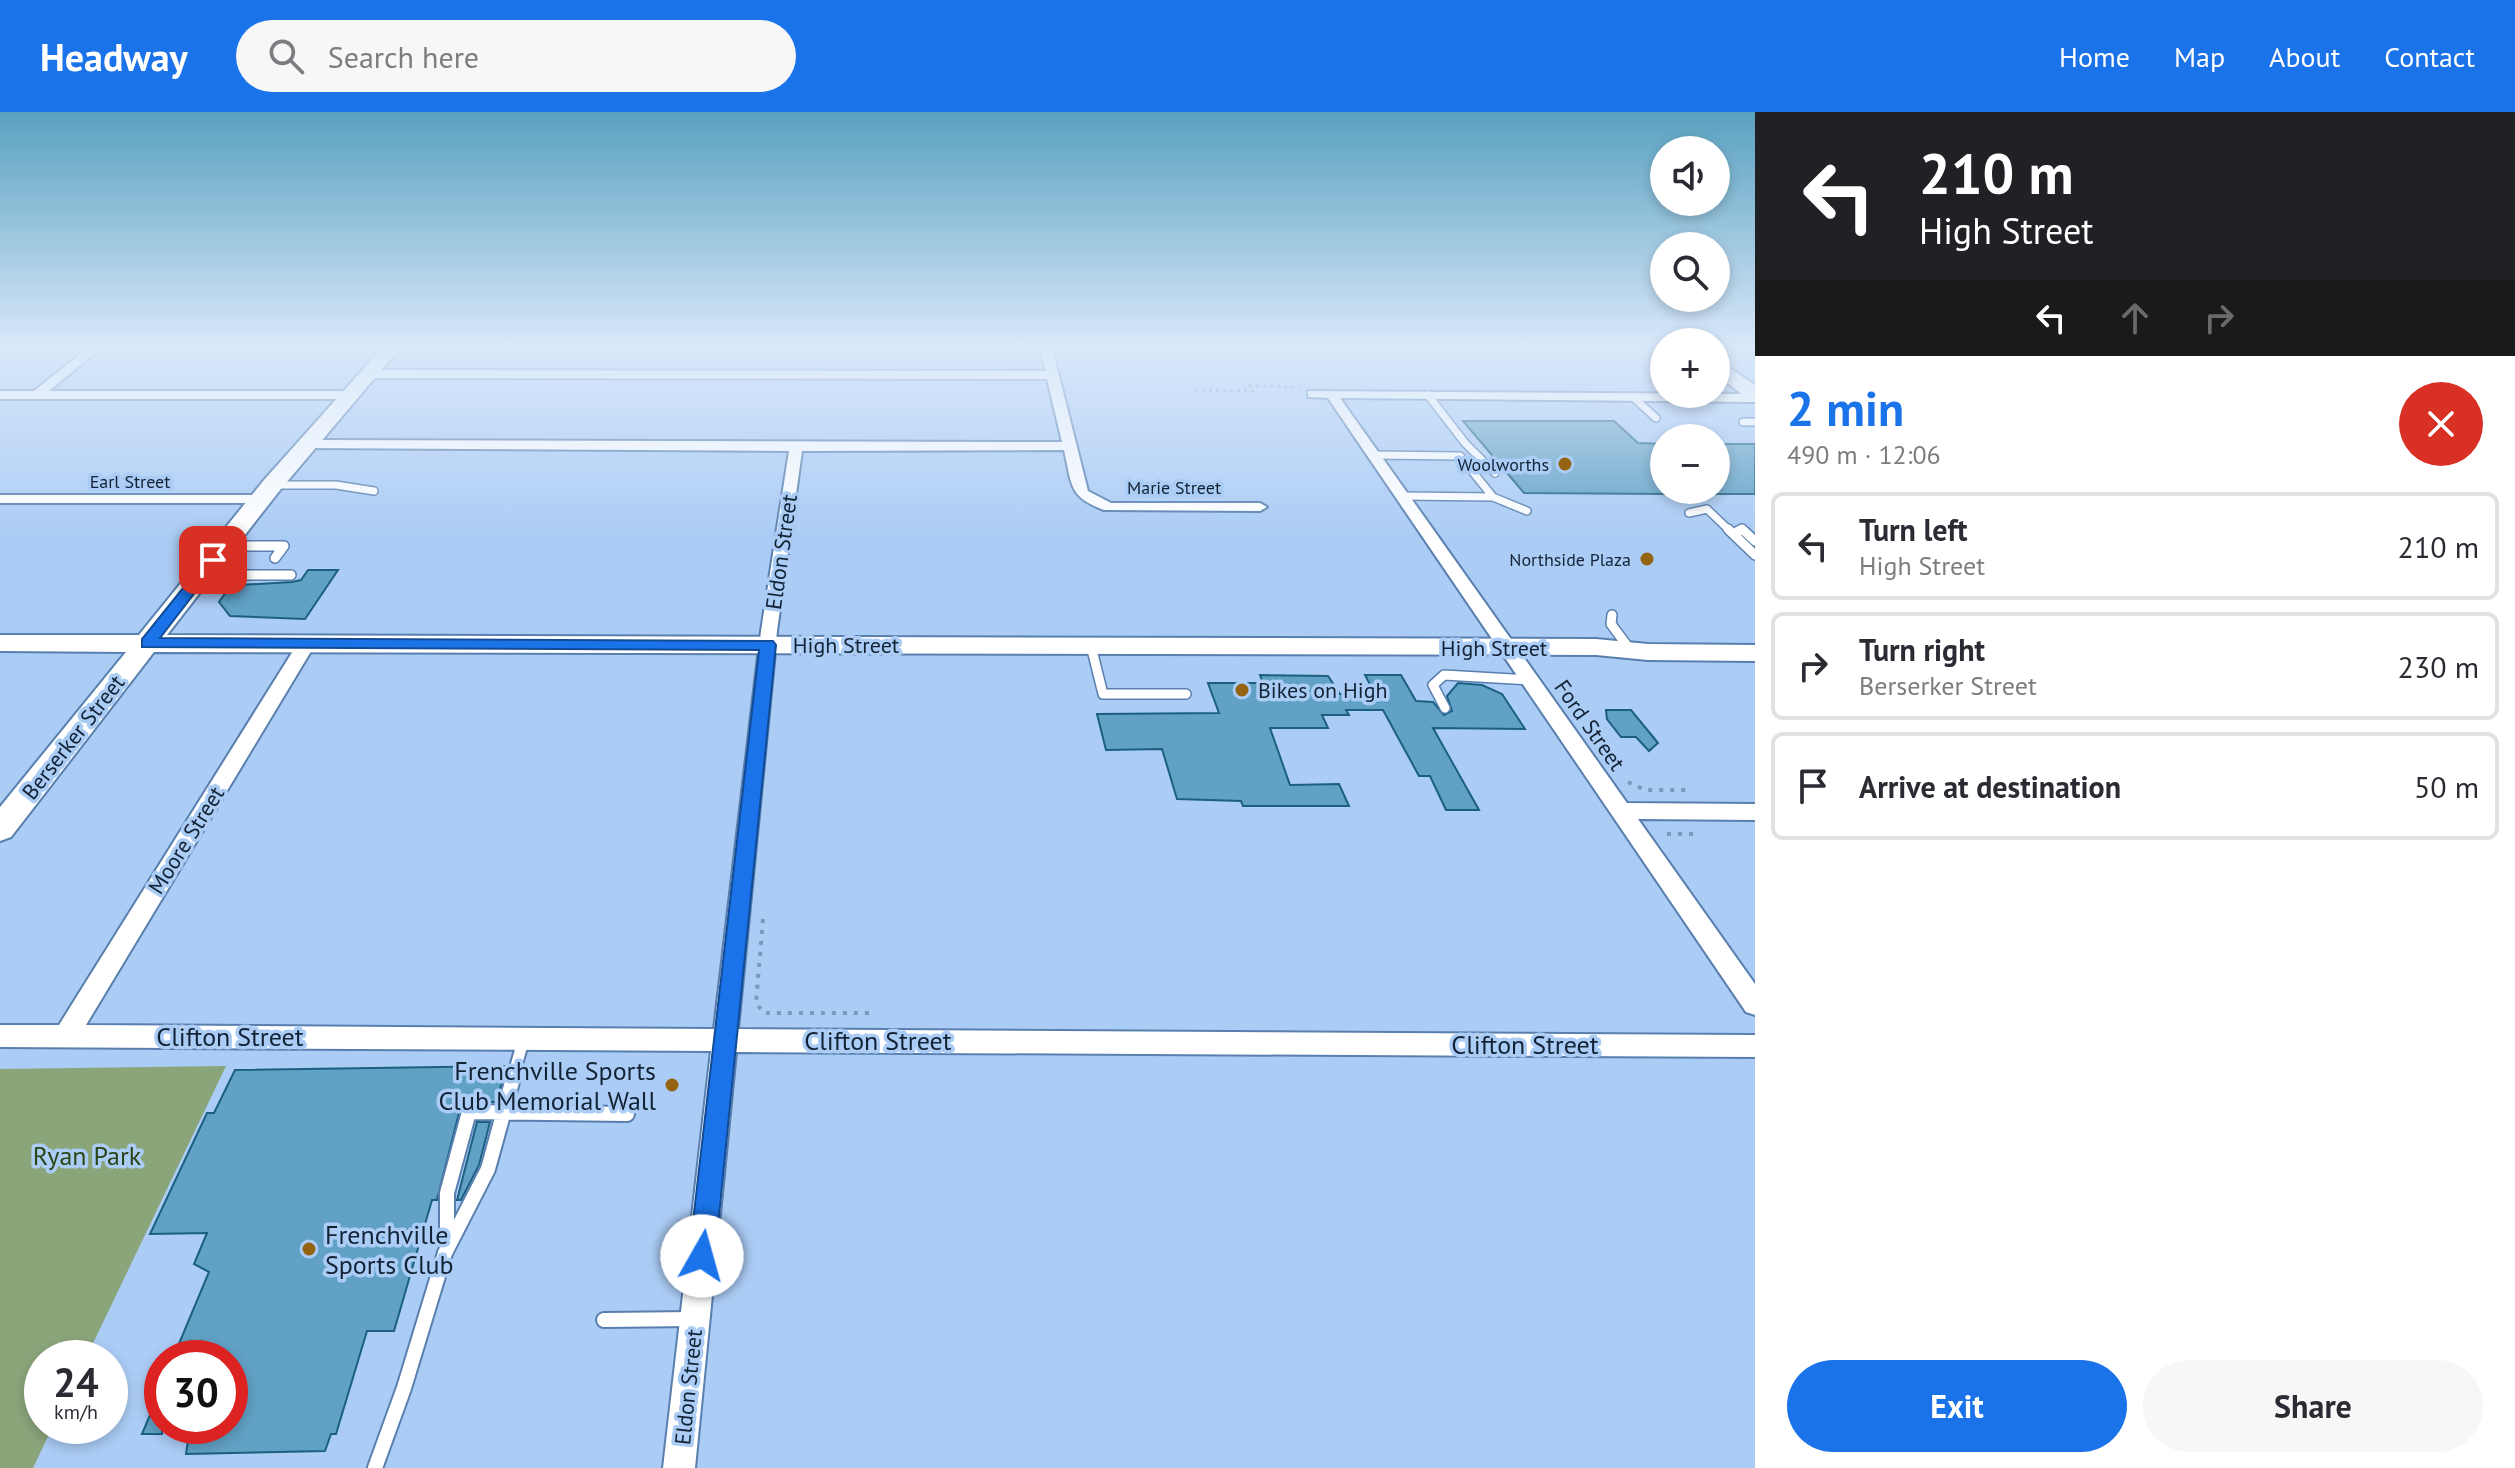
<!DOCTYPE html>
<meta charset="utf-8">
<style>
body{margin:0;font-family:"PT Sans",sans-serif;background:#f7f7f7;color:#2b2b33;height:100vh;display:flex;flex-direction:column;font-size:30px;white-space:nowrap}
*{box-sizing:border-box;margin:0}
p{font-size:26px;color:#7c7c81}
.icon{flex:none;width:44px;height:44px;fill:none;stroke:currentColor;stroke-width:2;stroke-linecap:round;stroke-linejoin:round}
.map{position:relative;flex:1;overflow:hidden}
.drawer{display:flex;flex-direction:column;background:#fff;width:760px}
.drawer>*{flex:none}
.hud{background:#202124;color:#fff;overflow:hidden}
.tools{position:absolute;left:1650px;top:24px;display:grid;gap:16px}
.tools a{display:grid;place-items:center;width:80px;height:80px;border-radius:50%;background:#fff;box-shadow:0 4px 12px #0003;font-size:40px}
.speed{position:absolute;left:24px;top:1228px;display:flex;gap:16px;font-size:40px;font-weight:700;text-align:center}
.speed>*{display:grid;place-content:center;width:104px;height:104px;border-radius:50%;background:#fff;box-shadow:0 4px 12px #0003;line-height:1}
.speed small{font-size:20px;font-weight:400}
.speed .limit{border:12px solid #d22;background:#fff;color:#111}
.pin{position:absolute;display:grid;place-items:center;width:68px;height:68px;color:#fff;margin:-34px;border-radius:16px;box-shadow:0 4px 12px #0006}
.me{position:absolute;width:88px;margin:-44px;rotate:7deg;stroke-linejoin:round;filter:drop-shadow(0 0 6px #0008)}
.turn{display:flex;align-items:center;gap:28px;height:168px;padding:0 32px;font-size:36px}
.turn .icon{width:104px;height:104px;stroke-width:2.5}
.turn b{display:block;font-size:56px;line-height:68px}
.lanes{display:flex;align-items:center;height:76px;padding:0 32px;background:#0003;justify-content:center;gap:40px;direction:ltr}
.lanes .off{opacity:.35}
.round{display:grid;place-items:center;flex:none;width:84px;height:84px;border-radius:42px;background:#f7f7f7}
.headline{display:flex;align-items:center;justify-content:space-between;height:136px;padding:0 32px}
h1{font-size:48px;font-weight:800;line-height:60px;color:#1a73e8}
.primary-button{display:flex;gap:16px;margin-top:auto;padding:16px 32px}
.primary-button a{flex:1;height:92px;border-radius:48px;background:#1a73e8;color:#fff;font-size:32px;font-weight:800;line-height:92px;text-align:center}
.primary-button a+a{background:#f7f7f7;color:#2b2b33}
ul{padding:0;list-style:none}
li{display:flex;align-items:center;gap:24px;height:108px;margin:0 16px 12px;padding:0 16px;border:4px solid #e1e1e2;border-radius:12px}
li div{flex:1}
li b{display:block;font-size:30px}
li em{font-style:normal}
header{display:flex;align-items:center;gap:48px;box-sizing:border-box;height:112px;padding:0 40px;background:#1a73e8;color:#fff}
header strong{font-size:38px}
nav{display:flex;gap:44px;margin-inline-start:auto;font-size:28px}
.search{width:560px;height:72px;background:#f7f7f7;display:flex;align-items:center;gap:20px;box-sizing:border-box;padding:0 28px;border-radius:44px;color:#7c7c81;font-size:30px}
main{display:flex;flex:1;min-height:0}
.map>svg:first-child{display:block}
.green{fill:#8ba57b}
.building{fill:#61a1c5;stroke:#1b6081;stroke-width:2}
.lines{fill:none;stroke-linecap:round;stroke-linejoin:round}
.lane-far3-casing{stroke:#587fae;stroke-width:10}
.lane-far2-casing{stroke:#587fae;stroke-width:12}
.lane-far1-casing{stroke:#587fae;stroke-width:15}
.lane-casing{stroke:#587fae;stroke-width:18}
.street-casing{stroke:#587fae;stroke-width:4}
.secondary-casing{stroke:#587fae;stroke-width:4}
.primary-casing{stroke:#587fae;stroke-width:4}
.path-far1{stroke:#7c98ba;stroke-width:3;stroke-dasharray:3 4;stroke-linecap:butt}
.path{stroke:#7c98ba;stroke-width:4;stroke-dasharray:4 7;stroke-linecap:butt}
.lane-far3{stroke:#fff;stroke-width:7}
.lane-far2{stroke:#fff;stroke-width:9}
.lane-far1{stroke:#fff;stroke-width:11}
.lane{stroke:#fff;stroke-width:14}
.street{fill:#fff;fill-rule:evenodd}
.secondary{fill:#fff;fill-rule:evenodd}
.primary{fill:#fff;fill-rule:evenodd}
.route{fill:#1a73e8;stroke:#114b97;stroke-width:2}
.poi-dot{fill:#946413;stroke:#abccf5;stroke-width:3}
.labels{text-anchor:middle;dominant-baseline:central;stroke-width:7;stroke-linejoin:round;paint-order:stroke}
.far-poi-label{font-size:18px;fill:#132336;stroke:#abccf5;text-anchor:end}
.far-street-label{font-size:18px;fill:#132336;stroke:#abccf5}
.street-label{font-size:22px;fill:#132336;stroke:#abccf5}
.poi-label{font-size:22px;fill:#132336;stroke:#abccf5;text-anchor:start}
.near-street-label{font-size:26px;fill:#132336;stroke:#abccf5}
.near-poi-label{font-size:26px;fill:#132336;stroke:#abccf5;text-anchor:end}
.near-park-label{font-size:26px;fill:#2a4615;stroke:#abccf5}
</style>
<header>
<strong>Headway</strong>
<div class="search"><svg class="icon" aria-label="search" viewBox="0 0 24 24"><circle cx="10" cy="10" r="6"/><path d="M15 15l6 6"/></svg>Search here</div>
<nav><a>Home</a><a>Map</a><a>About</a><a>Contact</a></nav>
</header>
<main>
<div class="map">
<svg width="1755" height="1356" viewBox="0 0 1755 1356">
<rect width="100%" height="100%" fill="#abccf5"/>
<path class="green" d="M226,954l-140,292h-44v68h11l-20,42h-33v-399z"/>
<path class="building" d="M1463,309h151l24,22 26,1v50l-140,-1z
M1716,332h39v50h-39z
M308,458h30l-33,49 -75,-3 -11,-14 7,-10 13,-7 53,-3 9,-2z
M1260,563l68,1 12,18h35l-10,-19h36l15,26 17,1 11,13 8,-4 -5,-15 11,-13 24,2 20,9 23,35 -92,-1 46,82h-33l-16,-34h-11l-36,-66h-37l3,5h-27l6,13h-58l20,57 49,-1 10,22h-106l-2,-5 -64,-2 -15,-50 -56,1 -9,-36 122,-1 -11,-30h55z
M1606,598h25l27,33 -9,8 -13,-14h-15l-14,-18z
M507,954l-11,36h-28l-8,7 -23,91h-5l-38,131h-27l-31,103h-5l-6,17 -139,3 4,-28h40v-68h-57l36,-86 -15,-8 13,-31 -57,1 57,-121h7l21,-43z
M477,1010h13l-11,43 -18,35h-4z
M162,1274v48h-20z"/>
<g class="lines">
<defs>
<path id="lane-far3" d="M1428,283l37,48 30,30
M1633,285l23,21
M1743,310h12
M1374,343l86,1 33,41
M274,373h62l38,6
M1403,384l90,1 34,14
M1689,401l18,-4 23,22
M1738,419h6"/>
<path id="lane-far2" d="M1728,417l27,26
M1742,417l13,12
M1733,422l9,-5
M226,434h58l-9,12
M202,463h89
M1612,503l-1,9 20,27
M1091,534l12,48h83
M1445,596l-12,-23 11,-10 86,5"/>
<path id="lane-far1" d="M514,961l10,-35"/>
<path id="lane" d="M447,1129v-48l22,-81 158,2
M604,1208l89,-1
M375,1356l29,-80 41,-135 43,-84 27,-98"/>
<path id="street" d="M88,236h13l-52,43h302l6,4 -6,4h-351v-8h34z
M1040,236h12l36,143 23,12h149l7,4 -7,4 -156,-1c-36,-13 -32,-26 -40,-60l-262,1 -25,180 -39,398 1017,6v22l-1019,-5 -41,416h-32l48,-417 -711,-4v-22h59l239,-382 9,-6 9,6 -230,382 628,4 47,-398 28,-180 -483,-3 -7,-4 7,-4 756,2 -15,-63 -678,-1 -6,-4 6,-4 677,1z
M1308,279l447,3v8l-415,-4 287,405 128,1v16l-117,-1 117,165v31l-9,-3 -418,-614 -20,-1z
M0,383h261l7,4 -7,4h-261z"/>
<path id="secondary" d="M382,236h18l-120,142 -113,145 1429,4 52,5 107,1v16l-107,-1 -52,-5 -1442,-3 -143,185 -11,4v-34l126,-155 -126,-1v-16h139l125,-155z"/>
<path id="primary" d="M1716,247l39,26v16l-7,-2 -32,-25z"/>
</defs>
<use href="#lane-far3" class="lane-far3-casing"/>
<use href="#lane-far2" class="lane-far2-casing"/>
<use href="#lane-far1" class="lane-far1-casing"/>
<use href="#lane" class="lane-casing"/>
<use href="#street" class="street-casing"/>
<use href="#secondary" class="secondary-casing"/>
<use href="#primary" class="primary-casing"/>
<path class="path-far1" d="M1178,242l14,-2 1,-4
M1195,278l58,1 -3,-5 50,1"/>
<path class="path" d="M1628,670l17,8h47
M1667,722h33
M763,807l-7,84 8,10h112"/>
<use href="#lane-far3" class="lane-far3"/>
<use href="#lane-far2" class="lane-far2"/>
<use href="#lane-far1" class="lane-far1"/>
<use href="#lane" class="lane"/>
<use href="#street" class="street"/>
<use href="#secondary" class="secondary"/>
<use href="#primary" class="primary"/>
</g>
<linearGradient id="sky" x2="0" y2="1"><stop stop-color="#59a1c0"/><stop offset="0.55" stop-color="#d9e8fa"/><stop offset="1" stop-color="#d9e8fa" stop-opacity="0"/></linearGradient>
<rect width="1755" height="426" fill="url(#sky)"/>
<path class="route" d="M213,444l7,4 -60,78 613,3 3,4 -61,611 -4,9 -9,4 -9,-4 -4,-9 70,-606 -617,-3v-8l66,-82z"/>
<g class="poi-dot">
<circle cx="1565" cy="352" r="8"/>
<circle cx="1647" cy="447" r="8"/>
<circle cx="1242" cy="578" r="8"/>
<circle cx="672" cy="973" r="8"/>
<circle cx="309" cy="1137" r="8"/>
</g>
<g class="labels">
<g class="far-poi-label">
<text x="1549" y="352">Woolworths</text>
<text x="1631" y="447">Northside Plaza</text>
</g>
<g class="far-street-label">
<text x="130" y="369">Earl Street</text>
<text x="1174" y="375">Marie Street</text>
</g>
<g class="street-label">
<text transform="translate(781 440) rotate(-82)">Eldon Street</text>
<text x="846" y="533">High Street</text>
<text x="1494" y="536">High Street</text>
<text transform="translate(1590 613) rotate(55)">Ford Street</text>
<text transform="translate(73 625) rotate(-52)">Berserker Street</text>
<text transform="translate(186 728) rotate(-58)">Moore Street</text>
<text transform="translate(688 1275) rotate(-84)">Eldon Street</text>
</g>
<g class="poi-label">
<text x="1258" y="578">Bikes on High</text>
</g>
<g class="near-street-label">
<text x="230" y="924">Clifton Street</text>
<text x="878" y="928">Clifton Street</text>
<text x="1525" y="932">Clifton Street</text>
</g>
<g class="near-poi-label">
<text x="656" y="958">Frenchville Sports<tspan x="656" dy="30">Club Memorial Wall</tspan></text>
<text x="325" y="1122" text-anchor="start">Frenchville<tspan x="325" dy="30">Sports Club</tspan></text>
</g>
<g class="near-park-label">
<text x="87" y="1043">Ryan Park</text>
</g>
</g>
</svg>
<div class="tools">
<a><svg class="icon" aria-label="sound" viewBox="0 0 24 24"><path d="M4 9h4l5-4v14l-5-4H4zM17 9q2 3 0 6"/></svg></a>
<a><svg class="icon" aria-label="search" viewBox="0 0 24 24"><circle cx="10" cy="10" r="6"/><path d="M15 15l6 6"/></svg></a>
<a>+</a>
<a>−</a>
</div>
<div class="speed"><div>24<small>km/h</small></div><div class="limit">30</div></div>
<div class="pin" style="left:213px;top:448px;background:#d93025"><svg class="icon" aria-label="arrive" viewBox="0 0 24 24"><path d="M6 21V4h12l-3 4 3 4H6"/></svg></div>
<svg class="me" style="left:702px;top:1144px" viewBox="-20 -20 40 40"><circle r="19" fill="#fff"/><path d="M0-13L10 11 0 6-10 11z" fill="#1a73e8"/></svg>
</div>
<section class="drawer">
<div class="hud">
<div class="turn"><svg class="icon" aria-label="left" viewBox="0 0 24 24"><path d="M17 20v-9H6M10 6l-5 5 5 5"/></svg><div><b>210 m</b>High Street</div></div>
<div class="lanes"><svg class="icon" aria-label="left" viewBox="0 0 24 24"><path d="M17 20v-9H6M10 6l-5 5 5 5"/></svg><svg class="icon off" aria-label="ahead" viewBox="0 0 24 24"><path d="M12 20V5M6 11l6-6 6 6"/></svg><svg class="icon off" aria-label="right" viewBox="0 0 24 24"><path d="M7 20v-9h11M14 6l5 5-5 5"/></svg></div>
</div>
<div class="headline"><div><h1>2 min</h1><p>490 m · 12:06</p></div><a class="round" style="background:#d93025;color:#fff"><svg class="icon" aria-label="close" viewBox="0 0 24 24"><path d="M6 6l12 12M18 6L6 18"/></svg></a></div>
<ul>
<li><svg class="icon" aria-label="left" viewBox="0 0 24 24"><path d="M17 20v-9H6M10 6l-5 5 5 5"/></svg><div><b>Turn left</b><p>High Street</p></div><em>210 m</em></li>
<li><svg class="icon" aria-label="right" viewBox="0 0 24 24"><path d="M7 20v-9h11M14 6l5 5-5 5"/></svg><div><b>Turn right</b><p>Berserker Street</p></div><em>230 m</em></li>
<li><svg class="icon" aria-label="arrive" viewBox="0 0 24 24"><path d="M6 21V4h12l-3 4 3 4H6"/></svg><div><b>Arrive at destination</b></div><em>50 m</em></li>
</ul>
<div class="primary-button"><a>Exit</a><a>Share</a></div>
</section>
</main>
